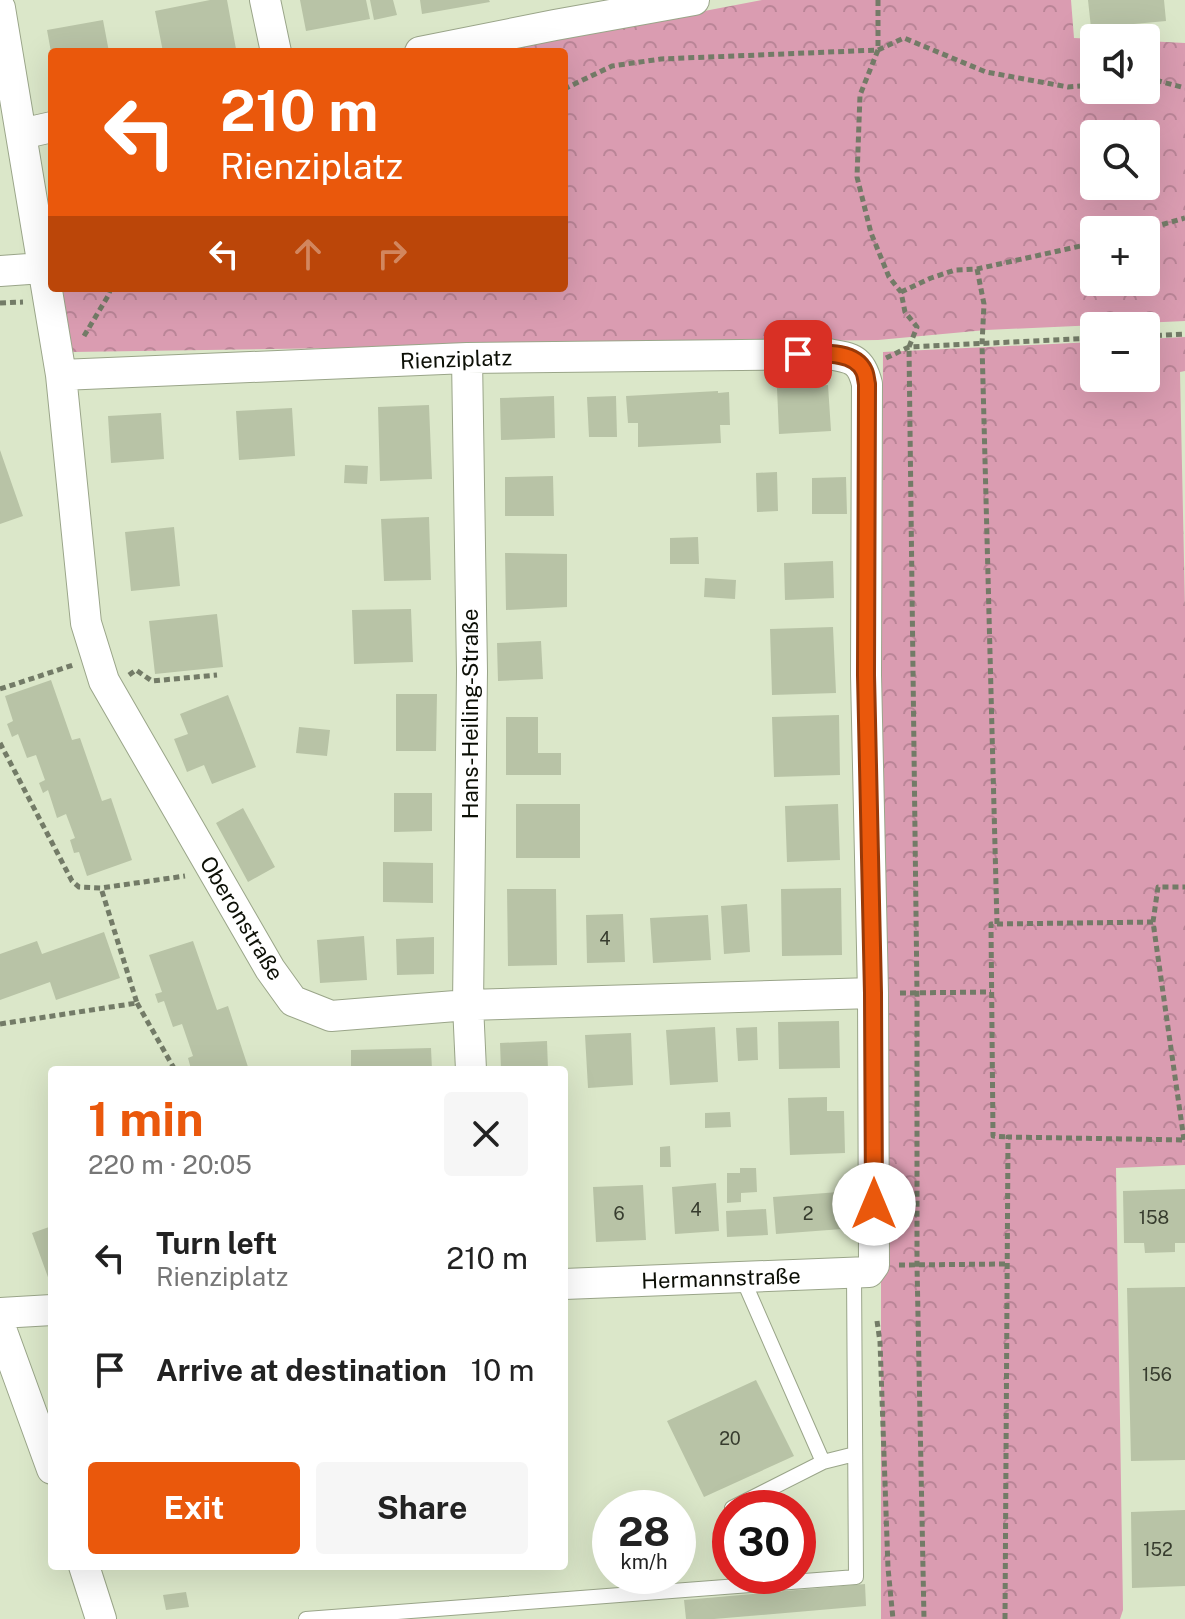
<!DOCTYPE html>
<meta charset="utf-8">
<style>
body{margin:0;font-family:"Public Sans",sans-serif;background:#f6f6f6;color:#222;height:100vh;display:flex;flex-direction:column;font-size:30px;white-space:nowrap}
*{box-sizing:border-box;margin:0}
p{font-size:26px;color:#767676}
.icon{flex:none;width:44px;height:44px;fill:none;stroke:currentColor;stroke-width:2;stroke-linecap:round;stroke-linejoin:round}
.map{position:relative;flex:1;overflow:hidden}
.details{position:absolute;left:48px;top:1066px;width:520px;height:504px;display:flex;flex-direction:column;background:#fff;border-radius:8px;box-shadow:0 8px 32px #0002}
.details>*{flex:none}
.top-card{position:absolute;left:48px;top:48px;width:520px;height:244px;border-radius:8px;box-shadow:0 8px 32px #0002;background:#ea580c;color:#fff;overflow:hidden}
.controls{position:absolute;left:1080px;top:24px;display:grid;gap:16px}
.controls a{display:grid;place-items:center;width:80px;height:80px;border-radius:8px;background:#fff;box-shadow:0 8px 32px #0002;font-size:40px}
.speed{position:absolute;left:592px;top:1490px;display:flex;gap:16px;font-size:40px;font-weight:700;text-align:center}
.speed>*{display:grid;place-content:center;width:104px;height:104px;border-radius:50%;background:#fff;box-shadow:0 8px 32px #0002;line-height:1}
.speed small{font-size:20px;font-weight:400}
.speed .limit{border:12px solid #d22;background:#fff;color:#111}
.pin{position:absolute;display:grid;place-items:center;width:68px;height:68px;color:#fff;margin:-34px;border-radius:16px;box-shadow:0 4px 12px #0006}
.me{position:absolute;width:88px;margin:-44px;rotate:0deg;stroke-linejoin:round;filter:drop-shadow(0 0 6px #0008)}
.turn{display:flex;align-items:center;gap:28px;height:168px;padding:0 40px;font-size:36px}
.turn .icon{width:104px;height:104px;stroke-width:2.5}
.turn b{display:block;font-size:56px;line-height:68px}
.lanes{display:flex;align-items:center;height:76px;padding:0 40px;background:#0003;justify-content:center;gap:40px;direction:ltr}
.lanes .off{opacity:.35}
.round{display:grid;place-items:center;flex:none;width:84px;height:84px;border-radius:8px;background:#f6f6f6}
.head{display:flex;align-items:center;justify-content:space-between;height:136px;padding:0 40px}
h1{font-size:48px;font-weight:700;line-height:60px;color:#ea580c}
.primary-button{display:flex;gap:16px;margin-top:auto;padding:16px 40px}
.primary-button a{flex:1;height:92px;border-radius:8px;background:#ea580c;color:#fff;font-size:32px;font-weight:700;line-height:92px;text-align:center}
.primary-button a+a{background:#f6f6f6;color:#222}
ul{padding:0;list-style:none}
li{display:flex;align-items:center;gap:24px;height:112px;padding:0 40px}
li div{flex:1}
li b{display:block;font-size:30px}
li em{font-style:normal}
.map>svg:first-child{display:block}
.forest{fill:url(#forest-crowns);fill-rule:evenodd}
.building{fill:#b8c3a6}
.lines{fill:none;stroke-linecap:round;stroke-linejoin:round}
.lane-casing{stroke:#9aa589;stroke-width:16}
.street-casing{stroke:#9aa589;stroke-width:32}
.path{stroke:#737b67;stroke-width:5;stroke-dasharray:6 4;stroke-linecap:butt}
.lane{stroke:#fff;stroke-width:14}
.street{stroke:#fff;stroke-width:30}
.route-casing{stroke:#983908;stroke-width:20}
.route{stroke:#ea580c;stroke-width:14}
.labels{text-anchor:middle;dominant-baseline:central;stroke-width:6;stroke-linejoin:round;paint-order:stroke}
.number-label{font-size:18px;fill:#373c2e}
.street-label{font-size:22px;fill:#0c0f06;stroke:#fff}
</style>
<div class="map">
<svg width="1185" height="1619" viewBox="0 0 1185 1619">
<defs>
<pattern id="forest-crowns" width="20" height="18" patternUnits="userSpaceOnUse" patternTransform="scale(2)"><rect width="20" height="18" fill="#da9cb1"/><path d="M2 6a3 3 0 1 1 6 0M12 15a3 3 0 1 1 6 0" fill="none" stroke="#ba8597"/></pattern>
</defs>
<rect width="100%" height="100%" fill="#dbe7c9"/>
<path class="forest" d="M762,0h309l3,38 20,1v51h52v-49l39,2v278l-199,9 -108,10 -806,12 -10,-64h502v-236h-74zM1094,134h52v52h-52zM1094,230h52v52h-52z
M1185,337v34l-5,1 5,236v557l-69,3 7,442 -3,9h-239v-824l2,-443 211,-10v36h52v-39z"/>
<path class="building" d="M210,0h17l9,49 -16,3h-57l-8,-41z
M300,0h66l4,19 -64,12z
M370,0h23l4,15 -23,5z
M420,0h69l1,2 -68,12z
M1088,0h76l2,21 -75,7z
M103,20l6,32h-58l-4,-22z
M828,385l3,46 -52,3 -2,-46z
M718,391v2l11,-1 1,33h-10l1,18 -83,4v-24h-10l-2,-27z
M554,396l1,42 -54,2 -1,-42z
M616,396l1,41h-28l-2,-40z
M429,405l3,74 -52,2 -2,-74z
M292,408l3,48 -56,4 -3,-49z
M161,413l3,46 -53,4 -3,-47z
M0,450l23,66 -23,8z
M345,465l23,1 -1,18 -23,-1z
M777,472l1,39 -21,1 -1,-39z
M553,476l1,40h-49v-39z
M846,477l1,37h-35v-36z
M429,517l2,63 -47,1 -3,-62z
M174,527l6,59 -49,5 -6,-59z
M698,537l1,27h-29v-26z
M505,553l62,1v53l-61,3z
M833,561l1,37 -49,2 -1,-37z
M705,578l31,2 -1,19 -31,-2z
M411,609l2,53 -59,2 -2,-54z
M217,614l6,53 -68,7 -6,-53z
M833,627l3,66 -64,2 -2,-66z
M541,641l2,38 -45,2 -1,-38z
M51,680l21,60 8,-2 22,63 9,-3 21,62 -45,16 -8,-24 -5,1 -4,-13 5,-2 -9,-24 -9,4 -9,-28 -5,3 -4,-10 6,-3 -9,-25 -9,3 -9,-24 -6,3 -5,-13 6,-3 -8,-25z
M396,694h41l-1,57h-40z
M228,695l28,72 -44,17 -8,-19 -17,7 -13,-33 14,-5 -8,-20z
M839,715l1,60 -66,2 -2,-60z
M506,717h32v36h23v22h-55z
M299,727l31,3 -3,26 -31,-3z
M394,793h38v38l-38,1z
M516,804h64v54h-64z
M838,804l2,56 -53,2 -2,-56z
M243,808l32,59 -27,15 -32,-59z
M383,862l50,1v40l-50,-1z
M841,888l1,67 -60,1 -1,-67z
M507,889h49l1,76 -49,1z
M747,904l3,48 -26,2 -3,-48z
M623,914l2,48 -38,1 -1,-48z
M708,915l3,45 -58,3 -3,-45z
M104,932l16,46 -64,22 -6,-18 -50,18v-46l37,-13 5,13z
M364,936l3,44 -47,3 -3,-43z
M434,937v37l-37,1 -1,-36z
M193,941l24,69 11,-4 21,64h-51l-2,-3 -5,2 -3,-11 5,-2 -11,-32 -9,3 -9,-26 -6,2 -3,-9 7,-2 -13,-37z
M839,1021l1,47 -61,1 -1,-47z
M715,1027l3,55 -48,3 -4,-55z
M757,1027l1,33 -20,1 -2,-33z
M631,1033l2,52 -45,3 -3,-53z
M547,1041l1,29h-47l-1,-27z
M431,1048l1,22h-81v-20z
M827,1097v14h17l1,42 -55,2 -2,-57z
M730,1112l1,15 -26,1v-15z
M670,1146l1,21h-11v-20z
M740,1168h16l1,24 -16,1v9l-14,1v-30h13z
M716,1183l3,48 -44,3 -3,-47z
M643,1185l3,55 -50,2 -3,-55z
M1185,1189v54h-10v9l-30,1 -1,-10h-20l-1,-52z
M839,1192l3,37 -66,5 -3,-37z
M766,1209l2,26 -41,2 -1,-26z
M52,1226v53l-3,1 -17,-47z
M1185,1287v173l-54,1 -4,-173z
M756,1380l38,76 -90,41 -37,-76z
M1185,1510v76l-53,2 -1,-76z
M865,1584l1,22 -152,13h-28l-2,-19z
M186,1592l3,15 -23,3 -3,-15z"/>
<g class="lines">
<defs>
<path id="lane" d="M742,1277l81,185
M732,1508l91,-46 32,-8
M306,1619l550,-42 -2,-304"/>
<path id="street" d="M265,0l11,52
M0,8l61,367 25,248 18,58 166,288 23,32 38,15 137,-11 405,-12
M420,52l135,-27 139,-25
M21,134l31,-7
M0,271l43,-3
M467,358l5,313 -4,334 3,65
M61,375l406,-17 361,-4c24,4 33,5 39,30l-1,291 7,318 1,272 -5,7 -305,12
M0,1313l52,-3
M0,1326l52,143
M84,1566l17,53"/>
</defs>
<use href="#lane" class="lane-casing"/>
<use href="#street" class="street-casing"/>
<path class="path" d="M878,0v50l-18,45 -3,82 14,56 18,44 12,15 4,20 12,15 -8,20 8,646v272l7,354
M1146,81l9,-1 30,8
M564,89l48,-23 49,-7 217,-9 26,-12 82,34 82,15 26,-2
M1143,230l42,-12
M977,269l7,35 -2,40 15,580h-6l2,212 15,1
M901,292l30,-14 24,-8 22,-1 117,-26
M0,303l23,-1
M84,336l24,-40 3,-8
M1146,336l39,-2
M886,358l23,-11 185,-9
M129,675l7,-5 16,11 65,-6
M0,689l73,-24
M0,743l72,138 7,6 22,1 84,-12
M997,924l156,-2
M900,993l91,-1
M137,1003l38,67
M0,1024l137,-21 -36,-115
M1184,1140l-31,-218 5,-35h27
M899,1265l107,-1
M877,1321l3,21 8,226 5,51
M1005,1619l3,-482 177,3"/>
<use href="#lane" class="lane"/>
<use href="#street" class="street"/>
</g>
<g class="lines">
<defs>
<path id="route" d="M798,354c20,0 56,-5 66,17 2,4 2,9 3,13l-1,291 7,318 1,211"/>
</defs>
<use href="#route" class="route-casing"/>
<use href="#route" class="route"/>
</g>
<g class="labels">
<g class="number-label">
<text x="605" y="938">4</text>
<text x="696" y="1209">4</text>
<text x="619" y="1213">6</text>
<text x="808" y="1213">2</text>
<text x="1154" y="1217">158</text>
<text x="1157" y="1374">156</text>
<text x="730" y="1438">20</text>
<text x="1158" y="1549">152</text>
</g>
<g class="street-label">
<text transform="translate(456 359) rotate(-2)">Rienziplatz</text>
<text transform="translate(470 714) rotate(-90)">Hans-Heiling-Straße</text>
<text transform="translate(242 918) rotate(59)">Oberonstraße</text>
<text transform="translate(721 1278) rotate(-2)">Hermannstraße</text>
</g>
</g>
</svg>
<div class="controls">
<a><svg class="icon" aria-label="sound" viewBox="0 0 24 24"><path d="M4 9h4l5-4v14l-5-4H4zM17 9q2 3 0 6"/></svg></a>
<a><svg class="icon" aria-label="search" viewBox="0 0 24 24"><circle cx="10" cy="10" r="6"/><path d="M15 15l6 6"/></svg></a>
<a>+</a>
<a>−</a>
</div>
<div class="speed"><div>28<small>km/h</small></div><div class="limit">30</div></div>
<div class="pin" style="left:798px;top:354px;background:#d93025"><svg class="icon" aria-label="arrive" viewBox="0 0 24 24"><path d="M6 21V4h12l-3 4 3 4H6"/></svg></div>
<svg class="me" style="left:874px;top:1204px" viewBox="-20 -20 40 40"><circle r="19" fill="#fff"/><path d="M0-13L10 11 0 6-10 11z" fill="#ea580c"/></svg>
<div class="top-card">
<div class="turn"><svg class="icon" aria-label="left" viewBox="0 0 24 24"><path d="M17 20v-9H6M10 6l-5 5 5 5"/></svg><div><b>210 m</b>Rienziplatz</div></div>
<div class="lanes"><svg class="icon" aria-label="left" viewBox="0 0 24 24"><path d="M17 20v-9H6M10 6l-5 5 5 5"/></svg><svg class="icon off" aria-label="ahead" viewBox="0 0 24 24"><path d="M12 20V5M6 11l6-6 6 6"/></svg><svg class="icon off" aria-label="right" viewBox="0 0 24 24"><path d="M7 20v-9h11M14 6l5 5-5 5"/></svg></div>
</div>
<section class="details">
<div class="head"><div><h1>1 min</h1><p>220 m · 20:05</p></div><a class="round"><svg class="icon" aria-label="close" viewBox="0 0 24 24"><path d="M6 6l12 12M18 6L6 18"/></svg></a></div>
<ul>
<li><svg class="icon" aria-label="left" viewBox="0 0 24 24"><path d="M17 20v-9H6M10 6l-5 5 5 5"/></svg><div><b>Turn left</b><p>Rienziplatz</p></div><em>210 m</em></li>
<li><svg class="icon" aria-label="arrive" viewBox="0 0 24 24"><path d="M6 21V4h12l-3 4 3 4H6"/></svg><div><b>Arrive at destination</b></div><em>10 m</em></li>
</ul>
<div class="primary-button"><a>Exit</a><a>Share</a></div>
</section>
</div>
